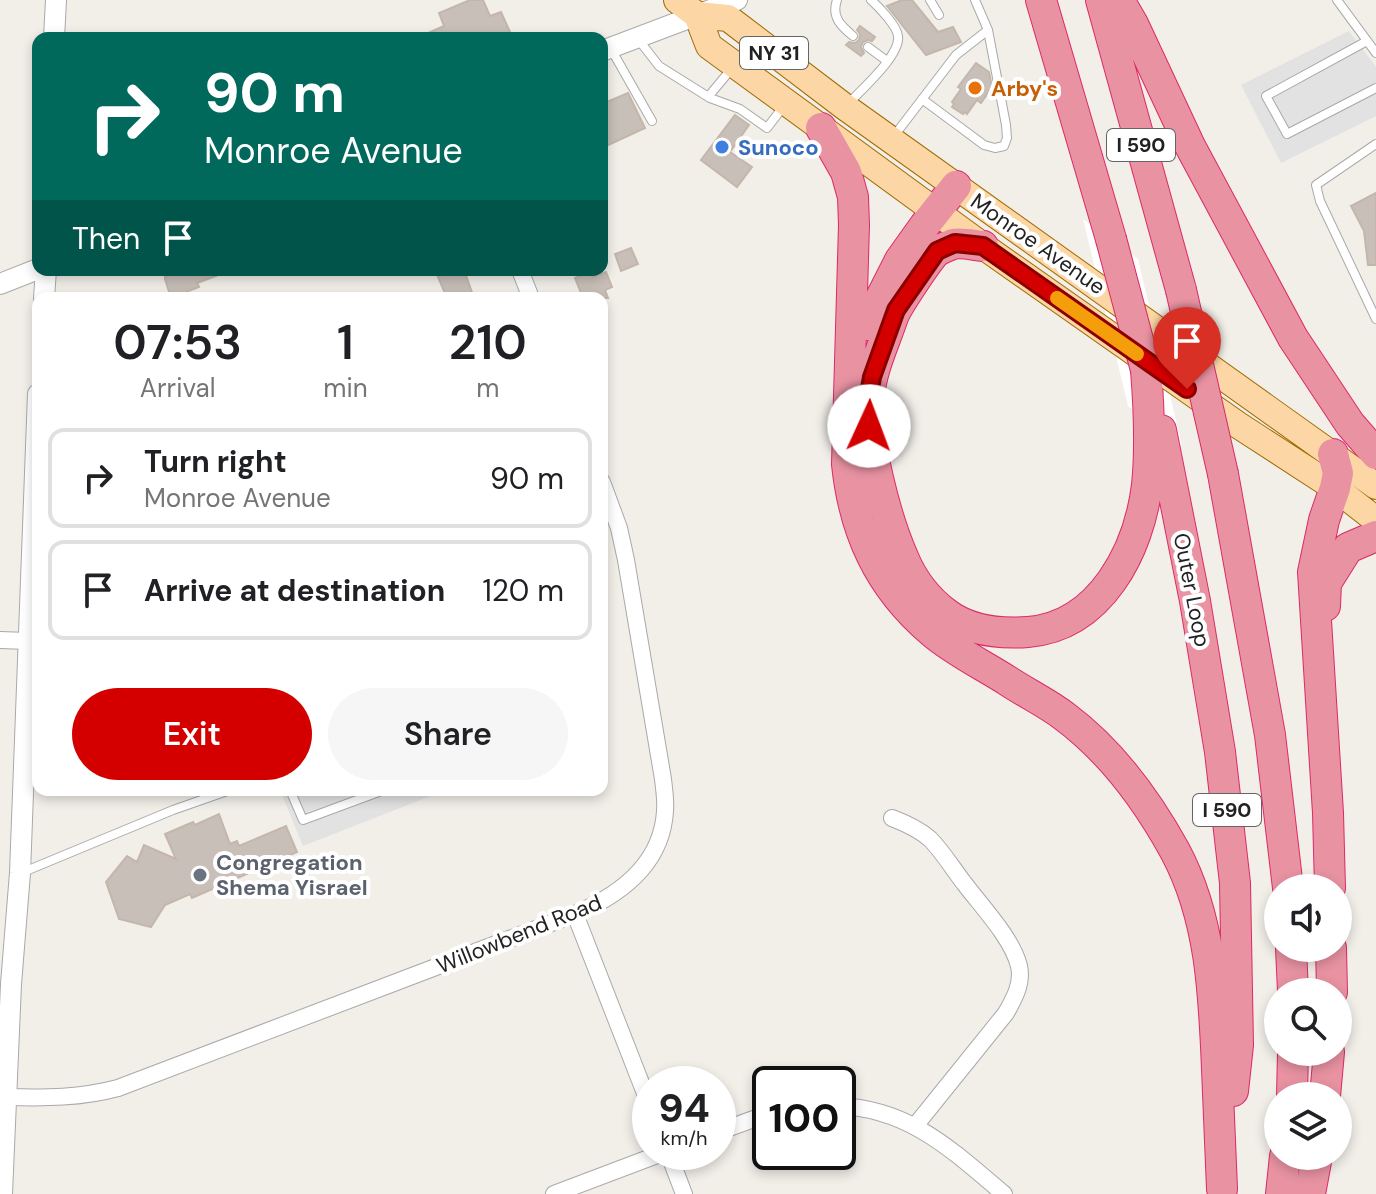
<!DOCTYPE html>
<style>
body{margin:0;font-family:"DM Sans",sans-serif;background:#f6f6f6;color:#202124;height:100vh;display:flex;flex-direction:column;font-size:30px;white-space:nowrap}
*{box-sizing:border-box;margin:0}
p{font-size:26px;color:#757577}
.icon{flex:none;width:44px;height:44px;fill:none;stroke:currentColor;stroke-width:2;stroke-linecap:round;stroke-linejoin:round}
.map{position:relative;flex:1;overflow:hidden}
.panel{position:absolute;left:32px;top:292px;width:576px;height:504px;display:flex;flex-direction:column;background:#fff;border-radius:16px;box-shadow:0 4px 12px #0003}
.panel>*{flex:none}
.hud{position:absolute;left:32px;top:32px;width:576px;height:244px;border-radius:16px;box-shadow:0 4px 12px #0003;background:#00695c;color:#fff;overflow:hidden}
.buttons{position:absolute;left:1264px;top:874px;display:grid;gap:16px}
.buttons a{display:grid;place-items:center;width:88px;height:88px;border-radius:50%;background:#fff;box-shadow:0 4px 12px #0003;font-size:40px}
.speed{position:absolute;left:632px;top:1066px;display:flex;gap:16px;font-size:40px;font-weight:700;text-align:center}
.speed>*{display:grid;place-content:center;width:104px;height:104px;border-radius:50%;background:#fff;box-shadow:0 4px 12px #0003;line-height:1}
.speed small{font-size:20px;font-weight:400}
.speed .limit{border:4px solid #111;border-radius:12px;background:#fff;color:#111}
.pin{position:absolute;display:grid;place-items:center;width:68px;height:68px;color:#fff;margin:-82px -34px;border-radius:50% 50% 50% 0;rotate:-45deg;box-shadow:0 0 8px #0007}
.pin .icon{rotate:45deg}
.me{position:absolute;width:88px;margin:-44px;rotate:2deg;stroke-linejoin:round;filter:drop-shadow(0 0 6px #0008)}
.turn{display:flex;align-items:center;gap:28px;height:168px;padding:0 40px;font-size:36px}
.turn .icon{width:104px;height:104px;stroke-width:2.5}
.turn b{display:block;font-size:56px;line-height:68px}
.then{display:flex;align-items:center;height:76px;padding:0 40px;background:#0003;gap:16px;font-size:30px}
.eta{display:flex;justify-content:space-evenly;align-items:center;height:136px;text-align:center}
.eta b{font-size:48px;font-weight:600;line-height:56px}
.primary-button{display:flex;gap:16px;margin-top:auto;padding:16px 40px}
.primary-button a{flex:1;height:92px;border-radius:48px;background:#d40000;color:#fff;font-size:32px;font-weight:600;line-height:92px;text-align:center}
.primary-button a+a{background:#f6f6f6;color:#202124}
ul{padding:0;list-style:none}
li{display:flex;align-items:center;gap:24px;height:100px;margin:0 16px 12px;padding:0 24px;border:4px solid #e0e0e0;border-radius:16px}
li div{flex:1}
li b{display:block;font-size:30px}
li em{font-style:normal}
.map>svg:first-child{display:block}
.parking{fill:#e2e2e2}
.pier{fill:#fff}
.building{fill:#c7bfb8;stroke:#c4b6ab;stroke-width:2}
.lines{fill:none;stroke-linecap:round;stroke-linejoin:round}
.service-casing{stroke:#a9a9a9;stroke-width:10}
.minor-casing{stroke:#a9a9a9;stroke-width:18}
.tertiary-casing{stroke:#a9a9a9;stroke-width:22}
.primary-casing{stroke:#a06b00;stroke-width:28}
.motorway-casing{stroke:#dc2a67;stroke-width:32}
.service{stroke:#fff;stroke-width:8}
.minor{stroke:#fff;stroke-width:16}
.tertiary{stroke:#fff;stroke-width:20}
.primary{stroke:#fcd6a4;stroke-width:26}
.motorway{stroke:#e892a2;stroke-width:30}
.motorway-bridge-casing{stroke:#dc2a67;stroke-width:32;stroke-linecap:butt}
.motorway-bridge{stroke:#e892a2;stroke-width:30}
.route-casing{stroke:#8a0000;stroke-width:20}
.route{stroke:#d40000;stroke-width:14}
.slow{stroke:#f59e0b;stroke-width:14}
.food-dot{fill:#e8710a;stroke:#fff;stroke-width:3}
.shop-dot{fill:#3f7fe0;stroke:#fff;stroke-width:3}
.worship-dot{fill:#6b7280;stroke:#fff;stroke-width:3}
.labels{text-anchor:middle;dominant-baseline:central;stroke-width:8;stroke-linejoin:round;paint-order:stroke}
.shield{fill:#fff;stroke:#646464;stroke-width:2}
.shield-label{font-size:20px;font-weight:bold;fill:#222}
.food-label{font-size:22px;font-weight:bold;fill:#c56008;stroke:#fff;text-anchor:start}
.shop-label{font-size:22px;font-weight:bold;fill:#366cbe;stroke:#fff;text-anchor:start}
.street-label{font-size:22px;fill:#222;stroke:#fff}
.worship-label{font-size:22px;font-weight:bold;fill:#5b616d;stroke:#fff;text-anchor:start}
</style>
<div class="map">
<svg width="1376" height="1194" viewBox="0 0 1376 1194">
<rect width="100%" height="100%" fill="#f2efe9"/>
<path class="parking" d="M1349,31l27,36v49l-95,47 -40,-78z
M280,790h166l-143,56z"/>
<path class="pier" d="M1083,219l55,40 44,187 -54,-40z"/>
<path class="building" d="M470,0h13l7,16 11,-4 9,20 -18,6h-75l27,-12 -5,-13z
M902,0h10l26,32 15,-5 8,15 -35,13 -39,-49z
M860,26l15,11 -3,4 -4,-1 -5,2 -2,5 3,6 -3,3 -15,-11 3,-3 6,1 4,-3 1,-6 -3,-4z
M976,63l13,9 3,15 -11,16 -4,-3 -10,14 -1,-2 -3,2 -11,-7 2,-3 -2,-2 9,-13 -3,-2z
M628,93l17,35 -43,20v-44z
M735,115l14,10 -19,27 22,15 -15,20 -36,-27z
M1376,193v72h-8l-4,-34 -13,-25z
M631,248l7,16 -17,7 -6,-17z
M171,270h58v1l-32,12 2,4 -13,5 -1,4 -14,2 -6,-19v-2l7,-3z
M435,270h29l10,28h-27z
M591,271l2,6 13,-5 6,15 -7,3 3,8h-25l-8,-20z
M219,814l11,30 7,-3 2,5 47,-20 11,26 -105,46 -2,-4 -25,11 -14,22 -32,-8 -13,-37 21,-26 10,6 7,-17 32,14 -11,-25 28,-12 2,3z"/>
<g class="lines">
<defs>
<path id="service" d="M837,0c-6,17 4,26 16,36
M930,0l9,15
M1337,0l39,53
M638,39l21,27 51,32 30,11 27,19 16,-21
M1367,41l-101,55 21,38 89,-46
M868,47l19,14
M611,49l41,72
M708,97l25,-30
M922,99l62,46 11,3 9,-2 3,-8 -1,-13 -18,-95
M849,103c13,-14 52,-48 49,-67 -1,-10 -19,-29 -27,-36
M894,136l62,-81 32,-25 -13,-30
M1376,144l-60,41 4,16 56,118
M290,790l13,30 81,-30
M21,873l152,-63 57,-20"/>
<path id="minor" d="M520,270l11,28
M0,640l28,1
M892,818c13,5 27,11 38,21 13,13 23,30 34,44 18,24 48,55 55,83 4,17 -5,33 -13,47l-91,113
M575,914l75,192
M7,1097c38,1 74,1 111,-9l457,-174c45,-19 87,-50 90,-103 1,-11 -1,-22 -2,-32l-37,-219 -7,-32 -17,-46
M838,1106c71,2 115,45 166,88
M718,1132l52,-19
M668,1152l16,42
M554,1194l111,-42"/>
<path id="tertiary" d="M54,38l2,-38
M602,51l135,-51
M0,284l38,-15
M44,298l2,-28
M2,1194l9,-210 9,-111 18,-479"/>
<path id="primary" d="M677,0l20,15 31,3 117,89 531,379
M697,15l12,31 274,200 255,179 97,63 41,32"/>
<path id="motorway" d="M1041,0l70,239
M1101,0l80,290
M1119,0l14,24 57,122 103,192 57,86 26,30
M821,128l25,44 7,25 1,28 -7,239c7,68 32,123 85,168 22,19 51,33 76,49 18,12 39,22 56,35 47,35 83,84 111,135 36,67 39,143 42,218 2,40 3,80 5,120
M983,246c-10,-1 -22,-4 -30,-2 -5,2 -13,5 -17,8 -8,8 -39,54 -43,65 -9,27 -22,53 -24,81 -4,42 17,120 34,159 9,22 25,43 44,57 23,17 53,20 81,18 73,-6 111,-82 119,-147 4,-39 2,-77 -1,-115
M867,325l33,-65 25,-35 31,-39
M1161,430l34,171 25,151 15,131 3,162 -5,46
M1223,474l47,261 18,153
M1325,606l1,-23 22,-35 28,-12
M1330,888l-2,-75 -15,-241 11,-52 11,-32 3,-15 -5,-19
M1291,948l2,44
M1331,948l1,44
M1292,1096l1,-44
M1325,1096l4,-44
M1281,1194l4,-38
M1310,1194l7,-38"/>
</defs>
<use href="#service" class="service-casing"/>
<use href="#minor" class="minor-casing"/>
<use href="#tertiary" class="tertiary-casing"/>
<use href="#primary" class="primary-casing"/>
<use href="#motorway" class="motorway-casing"/>
<use href="#service" class="service"/>
<use href="#minor" class="minor"/>
<use href="#tertiary" class="tertiary"/>
<use href="#primary" class="primary"/>
<use href="#motorway" class="motorway"/>
<defs>
<path id="motorway-bridge" d="M1111,239l35,131
M1181,290l42,184"/>
</defs>
<use href="#motorway-bridge" class="motorway-bridge-casing"/>
<use href="#motorway-bridge" class="motorway-bridge"/>
</g>
<g class="lines">
<defs>
<path id="route" d="M869,426l-1,-26 4,-23 24,-67 41,-59 18,-8 28,3 204,143"/>
</defs>
<use href="#route" class="route-casing"/>
<use href="#route" class="route"/>
<path class="slow" d="M1057,298l80,56"/>
</g>
<circle class="food-dot" cx="975" cy="88" r="8"/>
<circle class="shop-dot" cx="722" cy="147" r="8"/>
<circle class="worship-dot" cx="200" cy="875" r="8"/>
<g class="labels">
<g class="shield">
<rect x="740" y="37" width="68" height="32" rx="6"/>
<rect x="1107" y="129" width="68" height="32" rx="6"/>
<rect x="1193" y="794" width="68" height="32" rx="6"/>
</g>
<g class="shield-label">
<text x="774" y="53">NY 31</text>
<text x="1141" y="145">I 590</text>
<text x="1227" y="810">I 590</text>
</g>
<g class="food-label">
<text x="991" y="88">Arby's</text>
</g>
<g class="shop-label">
<text x="738" y="147">Sunoco</text>
</g>
<g class="street-label">
<text transform="translate(1038 244) rotate(35)">Monroe Avenue</text>
<text transform="translate(1192 590) rotate(79)">Outer Loop</text>
<text transform="translate(519 934) rotate(-22)">Willowbend Road</text>
</g>
<g class="worship-label">
<text x="216" y="862">Congregation<tspan x="216" dy="25">Shema Yisrael</tspan></text>
</g>
</g>
</svg>
<div class="buttons">
<a><svg class="icon" aria-label="sound" viewBox="0 0 24 24"><path d="M4 9h4l5-4v14l-5-4H4zM17 9q2 3 0 6"/></svg></a>
<a><svg class="icon" aria-label="search" viewBox="0 0 24 24"><circle cx="10" cy="10" r="6"/><path d="M15 15l6 6"/></svg></a>
<a><svg class="icon" aria-label="layers" viewBox="0 0 24 24"><path d="M12 4l9 5-9 5-9-5zM3 14l9 5 9-5"/></svg></a>
</div>
<div class="speed"><div>94<small>km/h</small></div><div class="limit">100</div></div>
<div class="pin" style="left:1187px;top:389px;background:#d93025"><svg class="icon" aria-label="arrive" viewBox="0 0 24 24"><path d="M6 21V4h12l-3 4 3 4H6"/></svg></div>
<svg class="me" style="left:869px;top:426px" viewBox="-20 -20 40 40"><circle r="19" fill="#fff"/><path d="M0-13L10 11 0 6-10 11z" fill="#d40000"/></svg>
<div class="hud">
<div class="turn"><svg class="icon" aria-label="right" viewBox="0 0 24 24"><path d="M7 20v-9h11M14 6l5 5-5 5"/></svg><div><b>90 m</b>Monroe Avenue</div></div>
<div class="then">Then<svg class="icon" aria-label="arrive" viewBox="0 0 24 24"><path d="M6 21V4h12l-3 4 3 4H6"/></svg></div>
</div>
<section class="panel">
<div class="eta">
<div><b>07:53</b><p>Arrival</p></div>
<div><b>1</b><p>min</p></div>
<div><b>210</b><p>m</p></div>
</div>
<ul>
<li><svg class="icon" aria-label="right" viewBox="0 0 24 24"><path d="M7 20v-9h11M14 6l5 5-5 5"/></svg><div><b>Turn right</b><p>Monroe Avenue</p></div><em>90 m</em></li>
<li><svg class="icon" aria-label="arrive" viewBox="0 0 24 24"><path d="M6 21V4h12l-3 4 3 4H6"/></svg><div><b>Arrive at destination</b></div><em>120 m</em></li>
</ul>
<div class="primary-button"><a>Exit</a><a>Share</a></div>
</section>
</div>
